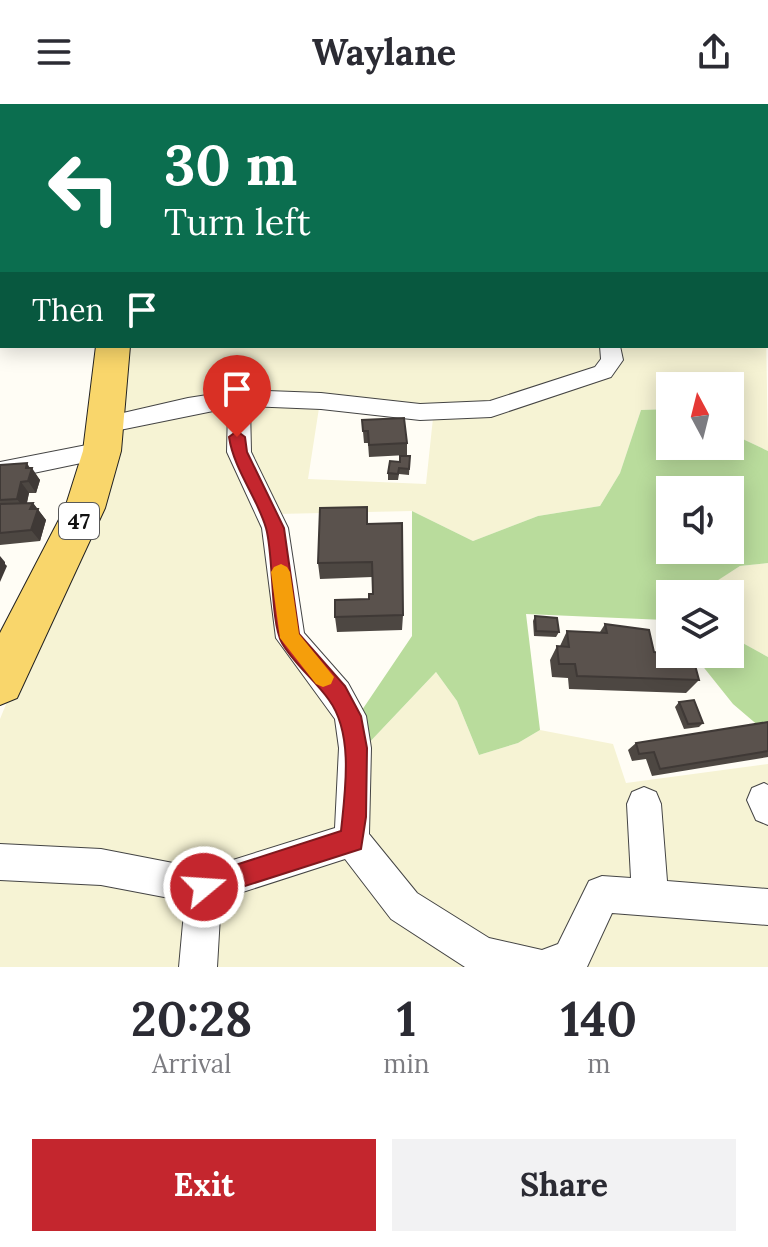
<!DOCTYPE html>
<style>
body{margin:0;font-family:Lora,serif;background:#f2f2f3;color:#2b2b33;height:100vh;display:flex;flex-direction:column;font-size:30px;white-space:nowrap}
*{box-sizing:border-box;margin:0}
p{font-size:26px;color:#7c7c81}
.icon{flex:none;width:44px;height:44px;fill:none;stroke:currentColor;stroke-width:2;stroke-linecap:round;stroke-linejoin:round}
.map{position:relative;height:863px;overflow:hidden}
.details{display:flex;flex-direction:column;background:#fff;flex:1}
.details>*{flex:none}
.hud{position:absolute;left:0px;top:0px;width:768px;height:244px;box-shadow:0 4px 20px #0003;background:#0b6e4f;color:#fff;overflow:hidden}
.needle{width:52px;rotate:353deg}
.fabs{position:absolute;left:656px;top:268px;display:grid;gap:16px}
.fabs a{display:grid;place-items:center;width:88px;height:88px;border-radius:0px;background:#fff;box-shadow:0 4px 20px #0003;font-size:40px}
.pin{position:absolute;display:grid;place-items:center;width:68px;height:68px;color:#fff;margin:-82px -34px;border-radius:50% 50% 50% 0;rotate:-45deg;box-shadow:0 0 8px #0007}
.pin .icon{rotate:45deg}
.me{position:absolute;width:88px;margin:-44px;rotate:72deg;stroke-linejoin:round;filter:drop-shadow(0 0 6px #0008)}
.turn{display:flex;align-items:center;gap:28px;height:168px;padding:0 32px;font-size:36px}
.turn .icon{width:104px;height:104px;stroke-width:2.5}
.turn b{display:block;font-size:56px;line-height:68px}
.then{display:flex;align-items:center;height:76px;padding:0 32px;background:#0003;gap:16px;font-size:30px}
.eta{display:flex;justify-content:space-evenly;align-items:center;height:136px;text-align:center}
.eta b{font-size:48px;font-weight:700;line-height:56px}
.primary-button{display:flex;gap:16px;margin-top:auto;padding:16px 32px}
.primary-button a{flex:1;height:92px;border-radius:0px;background:#c4262e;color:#fff;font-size:32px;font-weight:700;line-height:92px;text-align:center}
.primary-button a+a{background:#f2f2f3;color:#2b2b33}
header{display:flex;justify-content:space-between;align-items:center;height:104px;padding:0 32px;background:#fff;font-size:36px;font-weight:700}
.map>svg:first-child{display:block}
.farmland{fill:#f6f3d4}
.forest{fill:#b9dc9c;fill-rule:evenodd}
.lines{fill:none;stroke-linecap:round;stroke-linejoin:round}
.minor-casing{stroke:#444;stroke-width:2}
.primary-casing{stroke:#222;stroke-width:2}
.minor{fill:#fff;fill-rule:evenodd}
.primary{fill:#f9d66b;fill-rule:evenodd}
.wall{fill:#4d4742}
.shaded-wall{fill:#3f3936}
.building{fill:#5a524d;stroke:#3f3936;stroke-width:2}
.route{fill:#c4262e;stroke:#7f191e;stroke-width:2}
.slow{fill:#f59e0b}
.labels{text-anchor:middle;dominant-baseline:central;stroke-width:8;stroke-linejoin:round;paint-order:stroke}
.shield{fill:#fff;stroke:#585858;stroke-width:2}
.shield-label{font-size:22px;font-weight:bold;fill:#111}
</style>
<header><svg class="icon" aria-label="menu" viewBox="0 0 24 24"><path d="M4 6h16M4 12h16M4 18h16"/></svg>Waylane<svg class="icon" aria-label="share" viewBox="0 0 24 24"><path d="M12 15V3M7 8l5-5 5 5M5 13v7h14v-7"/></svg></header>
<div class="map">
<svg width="768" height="863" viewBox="0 0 768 863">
<rect width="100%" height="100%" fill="#fffdf5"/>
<path class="farmland" d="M766,225l2,122 -38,-18v-47h-60v23l-29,1 -21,63 -20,33 -62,10 -65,25 -61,-30 -135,3 -30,-64 -1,-46 73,4 -11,71 118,5 7,-66 61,-3 115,-38 12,-15 -3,-16h148z
M128,242h474v16l-10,8 -104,33 -68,3 -98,-11 -202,20z
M231,301l35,125 15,112 60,78 1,111 -137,43 -205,-24v-131l118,-291z
M768,459v94l-38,-21v-42h-19l-3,-8 32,-20z
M436,568l21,29 22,54 39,-12 22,-13 73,14 13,39 142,-19v203h-558l5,-71 147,-47 3,-102z
M0,770h38l154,23 -5,70h-187z"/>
<path class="forest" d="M0,0l104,2h-102l-2,236z
M296,0h444l15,2h-456z
M670,305v37h60v-13l38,18v112l-28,3 -31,20 2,8h-41v32l-5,-6 -139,-6 14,116 -22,13 -39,12 -22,-54 -21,-29 -71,75 -5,-34 52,-77v-125l61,30 65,-25 62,-10 20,-33 21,-63zM670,386h60v60h-60z
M730,532l38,21v77l-35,-30 -40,-50h37z"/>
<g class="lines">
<defs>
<path id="minor" d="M750,0h18v6l-2,-4z
M766,108h2l-2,11z
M766,215h2v14h-2z
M600,242h20l3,14 -12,17 -120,40 -71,3 -99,-11 -71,-3 1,46 37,76 16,105 44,50 18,33 5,32 -2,86 48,59 72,45 53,12 16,-6 31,-63 13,-5 29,2 -4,-74 5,-12 12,-5 12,5 5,12 6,77 101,8v36l-156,-12 -25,54h-122l-74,-48 -46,-60 -124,40 -4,68h-38l6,-66 -84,-16 -101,-5v-36l101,5 103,20 131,-41 4,-80 -4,-29 -59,-81 -14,-110 -35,-76 1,-44 -123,25 -8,-2 -3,-6 3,-6 91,-21 51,-8 82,3 99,11 70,-3 105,-34 6,-8z
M102,338l8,3 4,6 -4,6 -110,23v-18z
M764,679l4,2v40l-12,-5 -9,-20 5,-12z"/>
<path id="primary" d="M116,0h23l1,2h-23z
M96,242h34l-9,105 -16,57 -88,190 -17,7v-72l65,-125 18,-57z"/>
</defs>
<use href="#minor" class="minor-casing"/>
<use href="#primary" class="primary-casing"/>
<use href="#minor" class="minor"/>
<use href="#primary" class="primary"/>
</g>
<path class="wall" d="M243,0h60l3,2h-60z
M766,34l2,1v27h-2l2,-3h-2z
M766,72l2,1v25l-2,-1z
M362,316l45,23v12l-38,2 -1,-14h-4z
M410,352l-1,19 -10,-1 -1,6h-10v-7l12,-11z
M0,361l30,3 10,12 -4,13h-7l-2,10h6l13,17 -6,21 -40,4z
M368,420l35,91 -1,15 -65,2 -2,-15 34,-18 4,-5 -1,-17 -52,2 -2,-16z
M535,512l24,16 -3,5 -22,-1 -1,-15z
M605,520l94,56 -13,13 -117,-4 -1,-11 -16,-1 -2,-17 7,-14h3l7,-15 33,1z
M679,598l24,21 -4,4 -15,2 -9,-22z
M768,618v35l-116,19 -6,-17 -14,2 -4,-11 8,-7z"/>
<path class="shaded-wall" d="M258,0h22v2h-21z
M766,167h2v11h-2z
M27,359l4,7 1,-2 8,12 -4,13 -8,-12 -2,-13z
M21,378l8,11 -4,17 -8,-11z
M33,399l13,17 -6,21 -9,-11 -1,-21z
M0,452l5,6v2l2,2 -7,16z"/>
<path class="building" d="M220,0h19l2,2h-20z
M282,0h21l3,2h-21z
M766,72l2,1v10h-2z
M766,147l2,2v18h-2z
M404,314l3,25 -38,2 -1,-14h-5l-1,-11z
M400,352h10l-1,13 -10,-1 -1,6 -10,-1 2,-12 10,1z
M27,359l-1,5h6l-4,13 -7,1 -4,17 -17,1v-35z
M33,399l-3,6h8l-7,21 -31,3v-29z
M367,403v17l35,-1 1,92 -68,2v-17l34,-1v-5h4l-1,-32 -54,1 2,-55z
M535,512l22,2 2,14 -23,-1z
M605,520l44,6 5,22 16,1v1h22l7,26 -122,-4 -2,-12h-16l-2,-18 12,1 -2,-16 40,2z
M694,596l9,23 -15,1 -9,-22z
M768,618v29l-108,18 -6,-17 -15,2 -3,-11z"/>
<path class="route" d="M237,327l8,6 2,15 37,76 15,106 46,52 16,30 6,32 -1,69 -5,32 -157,50 -9,-3 -4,-9 4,-9 146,-47c4,-39 13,-97 -12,-131 -14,-20 -35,-36 -47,-57 -12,-22 -8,-87 -16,-115 -9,-31 -32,-58 -37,-91z"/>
<path class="slow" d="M281,460l6,3 3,5 9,62 35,43 -3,7 -8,3 -7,-3 -36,-46 -9,-66 3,-5z"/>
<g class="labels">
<rect class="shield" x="59" y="399" width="40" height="36" rx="6"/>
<g class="shield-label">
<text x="79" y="417">47</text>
</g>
</g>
</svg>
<div class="fabs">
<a><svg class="needle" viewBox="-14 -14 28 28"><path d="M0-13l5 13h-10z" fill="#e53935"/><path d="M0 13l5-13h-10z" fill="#7c7c81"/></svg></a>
<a><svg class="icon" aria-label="sound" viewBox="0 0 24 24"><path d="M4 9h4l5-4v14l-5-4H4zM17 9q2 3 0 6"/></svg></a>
<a><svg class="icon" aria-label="layers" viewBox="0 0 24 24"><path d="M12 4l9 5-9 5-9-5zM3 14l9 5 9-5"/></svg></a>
</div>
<div class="pin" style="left:237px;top:333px;background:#d93025"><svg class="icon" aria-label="arrive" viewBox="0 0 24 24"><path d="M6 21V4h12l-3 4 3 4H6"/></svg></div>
<svg class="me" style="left:204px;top:783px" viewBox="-20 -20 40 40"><circle r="17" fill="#c4262e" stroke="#fff" stroke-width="3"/><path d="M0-11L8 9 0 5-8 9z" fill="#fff"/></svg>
<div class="hud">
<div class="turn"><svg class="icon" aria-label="left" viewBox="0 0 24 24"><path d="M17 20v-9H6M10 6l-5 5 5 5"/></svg><div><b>30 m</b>Turn left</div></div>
<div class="then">Then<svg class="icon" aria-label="arrive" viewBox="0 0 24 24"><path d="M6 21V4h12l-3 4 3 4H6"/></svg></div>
</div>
</div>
<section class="details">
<div class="eta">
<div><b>20:28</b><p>Arrival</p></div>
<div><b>1</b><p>min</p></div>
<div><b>140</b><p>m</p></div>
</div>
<div class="primary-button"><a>Exit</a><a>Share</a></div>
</section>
